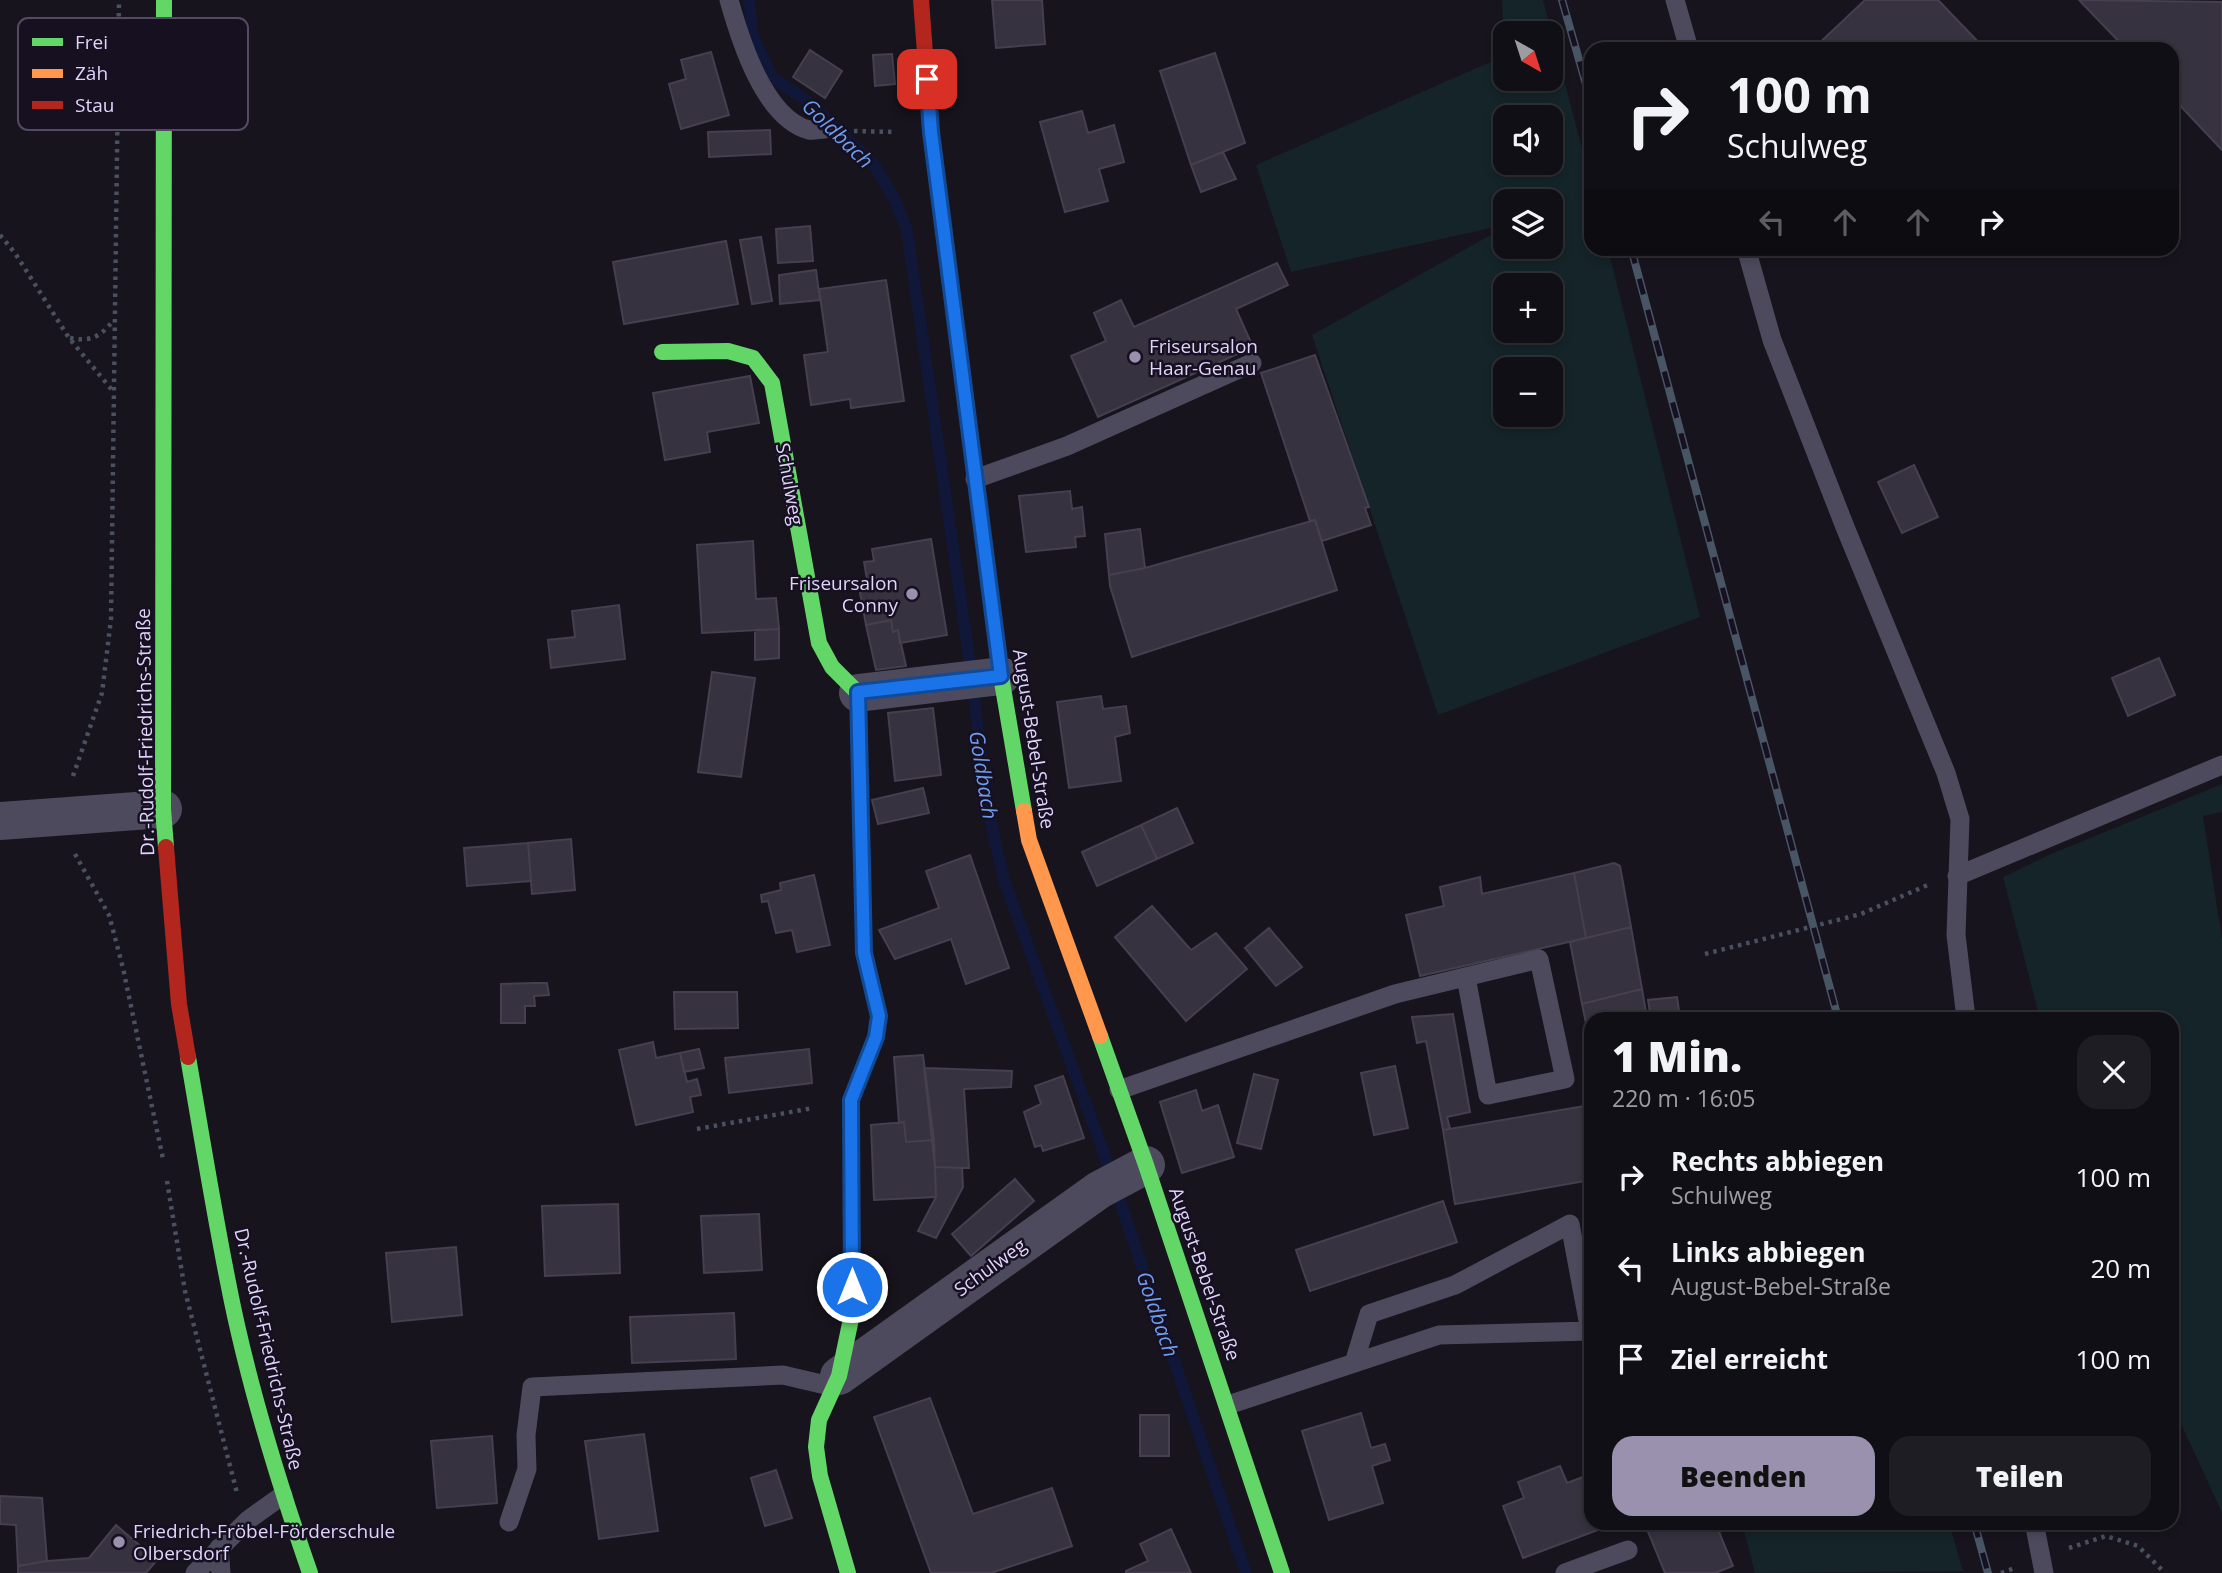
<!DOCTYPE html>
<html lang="de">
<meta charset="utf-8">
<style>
body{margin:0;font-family:"Open Sans",sans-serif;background:#1e1d23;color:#f1f3f6;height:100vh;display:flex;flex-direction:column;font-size:26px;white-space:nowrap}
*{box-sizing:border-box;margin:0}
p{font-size:23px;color:#9c9ca1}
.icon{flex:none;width:38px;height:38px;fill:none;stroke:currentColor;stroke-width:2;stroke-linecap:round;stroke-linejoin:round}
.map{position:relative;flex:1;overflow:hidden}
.details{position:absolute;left:1584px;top:1012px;width:595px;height:518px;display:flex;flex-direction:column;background:#110f16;border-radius:21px;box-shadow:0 4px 10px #0003,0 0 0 2px #302f35}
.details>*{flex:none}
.top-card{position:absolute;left:1584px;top:42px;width:595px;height:214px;border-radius:21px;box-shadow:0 4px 10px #0003,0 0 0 2px #302f35;background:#110f16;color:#f1f3f6;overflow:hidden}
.needle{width:46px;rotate:141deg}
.controls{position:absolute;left:1493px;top:21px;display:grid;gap:14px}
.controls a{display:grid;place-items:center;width:70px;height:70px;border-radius:14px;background:#110f16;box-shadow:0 4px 10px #0003,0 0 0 2px #302f35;font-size:35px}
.pin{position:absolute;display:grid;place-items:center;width:60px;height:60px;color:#fff;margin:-30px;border-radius:14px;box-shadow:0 4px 10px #0006}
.me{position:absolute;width:77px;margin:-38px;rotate:0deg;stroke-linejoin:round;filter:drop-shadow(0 0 5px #0008)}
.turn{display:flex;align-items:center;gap:24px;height:147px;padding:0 28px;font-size:32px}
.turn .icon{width:91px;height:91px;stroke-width:2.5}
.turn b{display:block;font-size:49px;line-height:60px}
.lanes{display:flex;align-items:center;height:66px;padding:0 28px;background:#0003;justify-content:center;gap:35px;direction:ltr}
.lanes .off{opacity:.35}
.round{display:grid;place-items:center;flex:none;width:74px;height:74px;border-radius:21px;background:#1e1d23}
.headline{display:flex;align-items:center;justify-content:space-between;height:119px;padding:0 28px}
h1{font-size:42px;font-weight:800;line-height:52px}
.button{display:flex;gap:14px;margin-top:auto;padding:14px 28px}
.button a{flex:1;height:80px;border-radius:21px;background:#9991ad;color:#111;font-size:28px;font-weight:800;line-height:80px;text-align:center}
.button a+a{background:#1e1d23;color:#f1f3f6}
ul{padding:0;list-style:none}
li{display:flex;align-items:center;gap:21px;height:91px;padding:0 28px}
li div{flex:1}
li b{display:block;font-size:26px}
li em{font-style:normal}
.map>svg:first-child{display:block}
.green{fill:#142428;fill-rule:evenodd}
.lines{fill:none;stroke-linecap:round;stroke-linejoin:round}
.stream{stroke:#101738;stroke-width:12}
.building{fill:#36323f;stroke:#453f50;stroke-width:2}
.path{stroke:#49505e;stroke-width:4.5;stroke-dasharray:3.5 5;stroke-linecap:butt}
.lane{stroke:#4d4a5d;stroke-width:19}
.street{stroke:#4d4a5d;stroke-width:38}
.fast{stroke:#63d668;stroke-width:16}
.slow{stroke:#ff974d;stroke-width:16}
.jam{stroke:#b3261e;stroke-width:16}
.rail-casing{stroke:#475565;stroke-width:8}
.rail{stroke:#161021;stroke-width:5;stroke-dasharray:16;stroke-linecap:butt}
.route-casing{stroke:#114b97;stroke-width:18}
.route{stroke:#1a73e8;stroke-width:12}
.poi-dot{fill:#9991ad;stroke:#161021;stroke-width:2.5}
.labels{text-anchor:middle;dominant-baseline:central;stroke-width:5;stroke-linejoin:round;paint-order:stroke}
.poi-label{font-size:19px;fill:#dfd4fa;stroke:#161021;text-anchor:start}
.street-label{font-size:19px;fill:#dfd4fa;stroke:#161021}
.water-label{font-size:21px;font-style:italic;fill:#6d9def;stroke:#161021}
.key{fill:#161021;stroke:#524b62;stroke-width:2}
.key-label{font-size:19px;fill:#dfd4fa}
</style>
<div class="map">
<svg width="2222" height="1573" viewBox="0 0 2222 1573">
<rect width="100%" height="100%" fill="#17141d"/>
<path class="green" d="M1502,0h41l48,182v66l17,1 92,368 -262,98 -126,-380 193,-108v20h45v-46h-45v24l-214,47 -35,-107 248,-109zM1505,33h45v46h-45zM1505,117h45v46h-45zM1505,285h45v46h-45zM1505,369h45v46h-45z
M2222,784v28l-19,4 19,123v574l-50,-109v-386h-132l-37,-141 48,-23z
M1742,1523h207l14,48 -208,2z"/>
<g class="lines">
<path class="stream" d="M749,0l4,37 19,40 40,28 61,58 21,35 13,33 61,419 20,159 16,71 98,268 144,425"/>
</g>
<path class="building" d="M992,0h50l3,44 -49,4z
M1865,0h73l47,49h-172z
M2079,0l143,2v148l-50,-53v-48h-46z
M810,50l32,21 -17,27 -32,-21z
M711,52l18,63 -48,14 -12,-45 17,-5 -5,-19z
M1215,53l30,90 -54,22 -31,-94z
M892,54l3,30 -20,2 -2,-31z
M1082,111l6,22 26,-8 10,37 -25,7 9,32 -43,11 -25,-90z
M770,130l1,24 -62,3 -1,-25z
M1223,152l13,27 -35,13 -10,-27z
M810,226l3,35 -35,2 -2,-34z
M761,237l11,64 -20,3 -12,-64z
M726,241l12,63 -114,20 -11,-62z
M1277,263l11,22 -52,24 17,38 -155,70 -27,-61 35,-15 -12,-28 27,-13 13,27z
M816,270l4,30 -40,4 -1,-29z
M886,280l18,121 -53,7 -1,-9 -39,6 -7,-50 24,-3 -9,-63z
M1315,355l54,152 -4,1 6,17 -49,16 -7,-21 -5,1 -49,-148z
M750,376l9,47 -52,9 3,20 -45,8 -12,-67z
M1914,465l24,52 -36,16 -24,-51z
M1070,491l2,18 10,-2 3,29 -10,1 1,10 -50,5 -7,-56z
M1315,520l22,70 -205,67 -22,-71 -1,-11 36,-7z
M1140,529l5,39 -36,7 -4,-41z
M931,539l16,96 -47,8 -2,-13 -5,2 -2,-12 -25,5 -6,-32 9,-2 -5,-29 10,-1 -2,-12z
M753,541l3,58 20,-1 3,31 -77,4 -5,-88z
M619,605l6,54 -74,9 -3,-28 27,-3 -3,-26z
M891,620l2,12 5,-2 8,36 -30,4 -10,-45z
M779,629v29l-24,2v-30z
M2159,658l16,37 -47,21 -16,-38z
M712,672l43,6 -14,99 -43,-5z
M1101,696l2,13 23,-3 4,27 -15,4 6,44 -52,7 -12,-86z
M933,708l8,67 -46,6 -7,-68z
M923,788l6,25 -51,11 -6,-24z
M1177,808l16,35 -36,16 -16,-34z
M1141,825l16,34 -60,27 -15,-34z
M571,839l4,51 -43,4 -4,-51z
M528,843l3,38 -64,5 -3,-38z
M970,855l39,113 -43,16 -15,-45 -56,20 -16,-29 60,-22 -13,-37z
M1614,863l6,3 11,61 -45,11 -12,-65z
M1574,873l12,65 -166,38 -14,-61 38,-9 -4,-19 40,-10 2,17z
M814,875l16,70 -33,7 -5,-22 -16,3 -8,-32 -6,1 -1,-7 20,-5 -1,-7z
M1152,906l39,44 25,-17 31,36 -61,52 -71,-84z
M1631,927l11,62 -60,15 -12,-62z
M1269,928l33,39 -26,19 -31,-38z
M535,983h12l2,12 -15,1 1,10h-10v17h-24v-39z
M1642,989l5,29h-56v29l-9,-43z
M674,992h63l1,36 -63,1z
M1677,997l3,21h-29l-3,-18z
M1453,1014l17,98 -23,5 3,12 -7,1 -17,-89 -9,2 -5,-26z
M653,1042l3,16 24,-5 7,29 10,-3 4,16 -11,2 3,15 -57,13 -17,-75z
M699,1049l5,19 -20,4 -4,-19z
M809,1049l3,34 -83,10 -4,-35z
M923,1055l11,85 -28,2 -2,-20 -5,1 -5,-66z
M1395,1066l13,62 -34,7 -13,-62z
M924,1068l88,3 -1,16 -47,2 5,79 -34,-1z
M1254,1074l24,6 -17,69 -24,-6z
M1063,1076l21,62 -41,13 -2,-6 -6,2 -11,-35 17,-8 -6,-18z
M1196,1090l6,21 16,-6 16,52 -52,16 -22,-71z
M1591,1105v75l-136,24 -12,-74z
M904,1122l2,20 28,-2 2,57 -62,3 -3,-75z
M935,1167l27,1 1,19 -27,51 -18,-7 18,-34z
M1015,1179l19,22 -63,55 -19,-22z
M1443,1201l14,41 -147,49 -14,-41z
M618,1204l2,69 -75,3 -3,-70z
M759,1214l3,56 -58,3 -3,-57z
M456,1247l6,68 -70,7 -6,-69z
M734,1313l2,46 -104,4 -2,-46z
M930,1398l43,116 79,-26 20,58 -81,27h-60l-57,-156z
M1361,1413l10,35 14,-4 5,16 -18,6 11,37 -54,17 -27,-89z
M1140,1415h29v41h-29z
M644,1434l14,97 -59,8 -14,-98z
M492,1436l5,67 -60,5 -6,-67z
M1560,1466l7,17 24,-9v48h29v6l-7,2 -2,-5 -88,33 -20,-52 21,-8 -6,-16z
M776,1470l16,48 -27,8 -14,-48z
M0,1496l42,2 5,63 -29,5 -2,-41 -16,-1z
M1644,1522h71l18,44 -18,7h-50z
M116,1525l41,35 -11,13h-128v-7l29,-5 42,-3z
M1171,1529l20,44h-65v-2l22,-10 -8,-17z"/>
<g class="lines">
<path class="path" d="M854,131l40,1
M0,235l15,18 54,85 43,52
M70,338c20,4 30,-1 43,-17
M73,776l29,-83 9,-74 8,-619
M75,854l34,61 14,53 40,191
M1705,954l156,-40 69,-30
M697,1129l116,-21
M167,1181l18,110 52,202
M2069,1548l37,-12 32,10 27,27
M2001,1573l14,-5"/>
<path class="lane" d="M729,0c11,39 35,118 80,130 4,1 11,-1 16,-1
M1675,0l14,49
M1746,248l26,92 73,187 101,246 14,46 -4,116 10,83
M975,479l92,-33 185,-83
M1957,876l265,-111
M1119,1090l276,-96 144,-35 26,120 -77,16 -22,-118
M1228,1405l211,-70 151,-4 -20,-107 -115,61 -86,29 -15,49
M509,1522l18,-53 -1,-34 6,-48 251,-12 51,12
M2034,1522l10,51
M219,1548l2,25
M195,1573l53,-53 35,-25
M1565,1573l63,-23"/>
<path class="street" d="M858,693l143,-17
M0,821l163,-12
M839,1376l260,-186 47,-25"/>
<path class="fast" d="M164,0l-1,809 3,38
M950,281l51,395 23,135
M662,352l66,-1 25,7 19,25 47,260 13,24 26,26 3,122
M1100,1036l46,129 136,408
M188,1057c13,75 25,150 40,225 19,99 49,196 82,291
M848,1573l-28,-97 -4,-29 3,-27 20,-44 13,-62v-217"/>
<path class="slow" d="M1024,811l5,29 71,196"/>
<path class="jam" d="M921,0l10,132 19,149
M166,847l13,157 9,53
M852,1097l24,-60 3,-21 -15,-63 -3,-138"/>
<defs>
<path id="rail" d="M1562,0l29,102
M1631,248l207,770
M1974,1522l14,51"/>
</defs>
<use href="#rail" class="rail-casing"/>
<use href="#rail" class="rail"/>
</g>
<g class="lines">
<defs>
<path id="route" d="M852,1287l-1,-187 25,-63 3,-21 -15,-63 -6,-261 143,-16 -70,-544 -4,-53"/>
</defs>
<use href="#route" class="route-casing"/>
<use href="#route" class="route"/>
</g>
<g class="poi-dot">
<circle cx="1135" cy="357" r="7"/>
<circle cx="912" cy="594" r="7"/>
<circle cx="119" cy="1542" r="7"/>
</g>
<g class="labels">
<g class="poi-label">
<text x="1149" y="346">Friseursalon<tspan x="1149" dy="22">Haar-Genau</tspan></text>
<text x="898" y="583" text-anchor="end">Friseursalon<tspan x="898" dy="22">Conny</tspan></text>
<text x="133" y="1531">Friedrich-Fröbel-Förderschule<tspan x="133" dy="22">Olbersdorf</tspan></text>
</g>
<g class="street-label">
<text transform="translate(790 484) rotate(80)">Schulweg</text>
<text transform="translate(145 732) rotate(-91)">Dr.-Rudolf-Friedrichs-Straße</text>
<text transform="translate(1034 739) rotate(81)">August-Bebel-Straße</text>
<text transform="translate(990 1267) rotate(-36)">Schulweg</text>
<text transform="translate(1205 1274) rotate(71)">August-Bebel-Straße</text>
<text transform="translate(269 1349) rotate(77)">Dr.-Rudolf-Friedrichs-Straße</text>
</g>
<g class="water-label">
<text transform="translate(838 133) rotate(44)">Goldbach</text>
<text transform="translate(984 775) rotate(81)">Goldbach</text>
<text transform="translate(1158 1314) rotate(71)">Goldbach</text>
</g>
</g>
<rect x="18" y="18" width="230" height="112" rx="10" class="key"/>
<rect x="32" y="38" width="31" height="8" fill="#63d668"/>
<rect x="32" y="69" width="31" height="9" fill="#ff974d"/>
<rect x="32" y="101" width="31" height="8" fill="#b3261e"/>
<g class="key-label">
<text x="75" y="49">Frei</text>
<text x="75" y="80">Zäh</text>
<text x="75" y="112">Stau</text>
</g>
</svg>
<div class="controls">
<a><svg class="needle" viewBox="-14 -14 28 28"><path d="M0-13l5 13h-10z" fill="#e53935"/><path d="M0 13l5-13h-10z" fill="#9c9ca1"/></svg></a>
<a><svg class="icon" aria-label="sound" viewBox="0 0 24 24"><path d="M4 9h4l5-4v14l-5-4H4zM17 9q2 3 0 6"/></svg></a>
<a><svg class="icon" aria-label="layers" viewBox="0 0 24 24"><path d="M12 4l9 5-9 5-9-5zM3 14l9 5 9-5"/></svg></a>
<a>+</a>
<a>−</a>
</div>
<div class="pin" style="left:927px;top:79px;background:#d93025"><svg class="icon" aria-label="arrive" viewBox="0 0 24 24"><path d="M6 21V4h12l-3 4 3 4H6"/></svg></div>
<svg class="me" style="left:852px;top:1287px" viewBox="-20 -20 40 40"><circle r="17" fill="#1a73e8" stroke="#fff" stroke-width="3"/><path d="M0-11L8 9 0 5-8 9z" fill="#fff"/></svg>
<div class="top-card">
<div class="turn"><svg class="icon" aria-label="right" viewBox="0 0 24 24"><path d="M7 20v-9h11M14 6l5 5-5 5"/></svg><div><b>100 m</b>Schulweg</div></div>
<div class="lanes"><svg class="icon off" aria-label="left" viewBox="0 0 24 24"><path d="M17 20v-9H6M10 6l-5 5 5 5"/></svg><svg class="icon off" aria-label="ahead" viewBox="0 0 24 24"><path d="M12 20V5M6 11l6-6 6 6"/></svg><svg class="icon off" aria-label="ahead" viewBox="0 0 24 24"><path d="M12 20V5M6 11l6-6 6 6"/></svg><svg class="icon" aria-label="right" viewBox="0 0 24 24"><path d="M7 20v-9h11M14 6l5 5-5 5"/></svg></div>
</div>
<section class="details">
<div class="headline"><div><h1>1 Min.</h1><p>220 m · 16:05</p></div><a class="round"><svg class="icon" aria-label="close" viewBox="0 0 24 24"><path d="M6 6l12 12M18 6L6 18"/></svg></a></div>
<ul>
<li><svg class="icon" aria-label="right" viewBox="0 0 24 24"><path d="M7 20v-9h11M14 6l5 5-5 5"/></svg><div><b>Rechts abbiegen</b><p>Schulweg</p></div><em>100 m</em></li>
<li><svg class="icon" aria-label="left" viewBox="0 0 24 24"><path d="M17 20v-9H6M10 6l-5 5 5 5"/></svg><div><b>Links abbiegen</b><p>August-Bebel-Straße</p></div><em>20 m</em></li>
<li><svg class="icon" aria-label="arrive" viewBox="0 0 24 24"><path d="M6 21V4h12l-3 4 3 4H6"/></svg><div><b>Ziel erreicht</b></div><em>100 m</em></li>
</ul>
<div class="button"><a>Beenden</a><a>Teilen</a></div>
</section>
</div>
